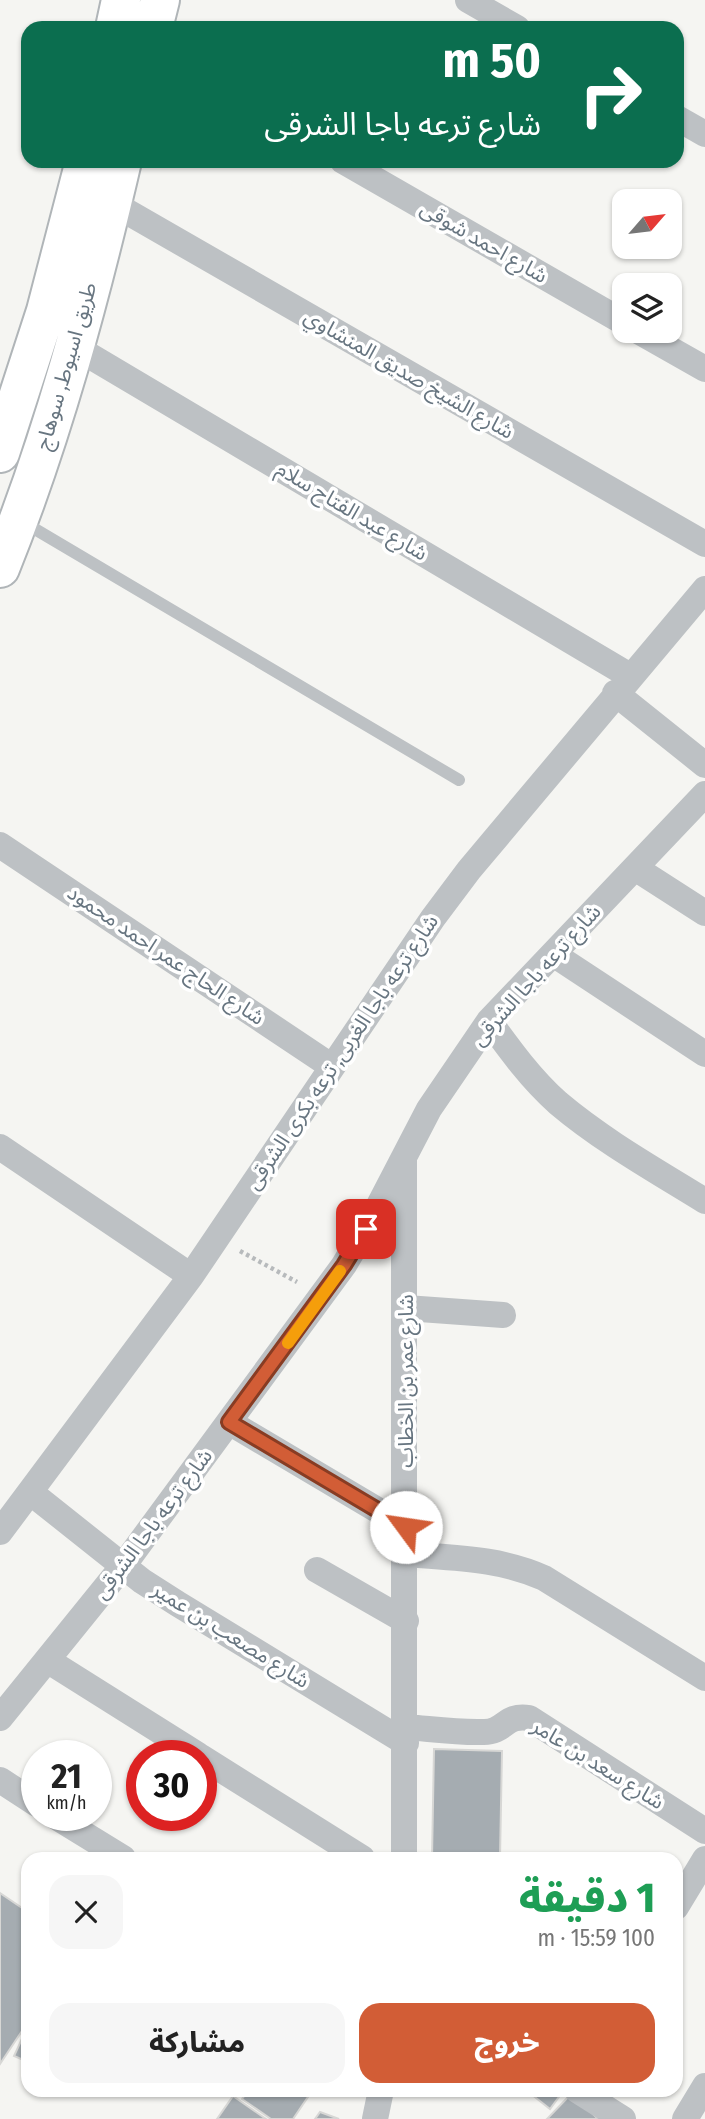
<!DOCTYPE html>
<html lang="ar">
<meta charset="utf-8">
<style>
body{margin:0;font-family:"Fira Sans Condensed","Noto Sans Arabic",sans-serif;background:#f6f6f6;color:#222;direction:rtl;height:100vh;display:flex;flex-direction:column;font-size:26px;white-space:nowrap}
*{box-sizing:border-box;margin:0}
p{font-size:23px;color:#767676}
.icon{flex:none;width:38px;height:38px;fill:none;stroke:currentColor;stroke-width:2;stroke-linecap:round;stroke-linejoin:round}
.map{position:relative;flex:1;overflow:hidden;direction:ltr}
.details{position:absolute;left:21px;top:1852px;width:662px;height:245px;display:flex;flex-direction:column;background:#fff;border-radius:21px;box-shadow:0 2px 5px #0004;direction:rtl}
.details>*{flex:none}
.top-card{position:absolute;left:21px;top:21px;width:663px;height:147px;border-radius:21px;box-shadow:0 2px 5px #0004;direction:rtl;background:#0b6e4f;color:#fff;overflow:hidden}
.needle{width:46px;rotate:62deg}
.buttons{position:absolute;left:612px;top:189px;display:grid;gap:14px}
.buttons a{display:grid;place-items:center;width:70px;height:70px;border-radius:14px;background:#fff;box-shadow:0 2px 5px #0004;font-size:35px}
.speed{position:absolute;left:21px;top:1740px;display:flex;gap:14px;font-size:35px;font-weight:700;text-align:center}
.speed>*{display:grid;place-content:center;width:91px;height:91px;border-radius:50%;background:#fff;box-shadow:0 2px 5px #0004;line-height:1}
.speed small{font-size:18px;font-weight:400}
.speed .limit{border:10px solid #d22;background:#fff;color:#111}
.pin{position:absolute;display:grid;place-items:center;width:60px;height:60px;color:#fff;margin:-30px;border-radius:14px;box-shadow:0 4px 10px #0006}
.me{position:absolute;width:77px;margin:-38px;rotate:301deg;stroke-linejoin:round;filter:drop-shadow(0 0 5px #0008)}
.turn{display:flex;align-items:center;gap:24px;height:147px;padding:0 28px;font-size:32px}
.turn .icon{width:91px;height:91px;stroke-width:2.5}
.turn b{display:block;font-size:49px;line-height:60px}
.round{display:grid;place-items:center;flex:none;width:74px;height:74px;border-radius:21px;background:#f6f6f6}
.overview{display:flex;align-items:center;justify-content:space-between;height:119px;padding:0 28px}
h1{font-size:42px;font-weight:800;line-height:52px;color:#1e9e55}
.cta{display:flex;gap:14px;margin-top:auto;padding:14px 28px}
.cta a{flex:1;height:80px;border-radius:21px;background:#d25d36;color:#fff;font-size:28px;font-weight:800;line-height:80px;text-align:center}
.cta a+a{background:#f6f6f6;color:#222}
.map>svg:first-child{display:block}
.building{fill:#a5acb1;stroke:#d7d7d5;stroke-width:2}
.lines{fill:none;stroke-linecap:round;stroke-linejoin:round}
.primary-casing{stroke:#b0b5b8;stroke-width:42}
.path{stroke:#b7babc;stroke-width:4.5;stroke-dasharray:3.5 3.5;stroke-linecap:butt}
.lane{stroke:#bdc1c4;stroke-width:12}
.street{stroke:#bdc1c4;stroke-width:26}
.primary{stroke:#fff;stroke-width:38}
.route-casing{stroke:#883c23;stroke-width:18}
.route{stroke:#d25d36;stroke-width:12}
.slow{stroke:#f59e0b;stroke-width:12}
.labels{text-anchor:middle;dominant-baseline:central;stroke-width:7;stroke-linejoin:round;paint-order:stroke}
.street-label{font-size:21px;fill:#677580;stroke:#fff}
</style>
<div class="map">
<svg width="705" height="2119" viewBox="0 0 705 2119">
<rect width="100%" height="100%" fill="#f5f5f2"/>
<path class="building" d="M434,1749l68,2 -2,107h-68z
M0,1893l28,19v110l-28,42z
M27,2028h1v34l-14,-6z
M249,2090h60l3,1 -19,28h-22l-29,-20z
M526,2090h38l-14,19z
M572,2093l26,26h-51z
M233,2096l33,23h-49z
M320,2112l19,7h-24z"/>
<g class="lines">
<defs>
<path id="primary" d="M115,28l6,-28
M153,28l7,-28
M0,453l46,-142 39,-150
M0,568c53,-131 90,-270 122,-407"/>
</defs>
<use href="#primary" class="primary-casing"/>
<path class="path" d="M240,1251l57,31"/>
<path class="lane" d="M23,522l436,258"/>
<path class="street" d="M468,0l49,28
M677,118l28,16
M343,161l282,162
M112,203l593,341
M638,331l67,38
M75,347l555,329
M615,693l90,72
M0,845l331,221
M635,868l70,45
M553,954l152,100
M489,1021c21,29 42,58 69,82 45,38 97,67 147,98
M0,1147l191,129
M404,1160v698
M406,1308l97,7
M229,1422l177,105
M30,1492l112,89 36,23 228,139
M0,1532l191,-256 242,-358 36,-48 236,-281
M406,1554c47,4 94,4 138,24l161,100
M317,1570l89,51
M47,1660l151,95
M0,1718l123,-152 221,-301 32,-54 53,-102 60,-88 216,-227
M406,1727c26,2 52,6 78,5 21,0 21,-18 45,-14l176,113
M201,1757l161,101
M0,1780l37,24
M53,1815l70,43
M676,1907l29,-48
M577,2090l46,29
M375,2119l6,-29
M685,2119l20,-33"/>
<use href="#primary" class="primary"/>
</g>
<g class="lines">
<defs>
<path id="route" d="M366,1229l-22,36 -115,157 177,105"/>
</defs>
<use href="#route" class="route-casing"/>
<use href="#route" class="route"/>
<path class="slow" d="M288,1343l52,-72"/>
</g>
<g class="labels">
<g class="street-label">
<text transform="translate(484 242) rotate(30)">شارع احمد شوقى</text>
<text transform="translate(66 366) rotate(-74)">طريق اسيوط, سوهاج</text>
<text transform="translate(409 374) rotate(30)">شارع الشيخ صديق المنشاوي</text>
<text transform="translate(352 511) rotate(31)">شارع عبد الفتاح سلام</text>
<text transform="translate(166 955) rotate(34)">شارع الحاج عمر احمد محمود</text>
<text transform="translate(536 975) rotate(-48)">شارع ترعه باجا الشرقى</text>
<text transform="translate(342 1052) rotate(-56)">شارع ترعه باجا الغربى, ترعه بكرى الشرقى</text>
<text transform="translate(406 1381) rotate(-90)">شارع عمر بن الخطاب</text>
<text transform="translate(153 1524) rotate(-53)">شارع ترعه باجا الشرقى</text>
<text transform="translate(231 1635) rotate(32)">شارع مصعب بن عمير</text>
<text transform="translate(598 1764) rotate(32)">شارع سعد بن عامر</text>
</g>
</g>
</svg>
<div class="buttons">
<a><svg class="needle" viewBox="-14 -14 28 28"><path d="M0-13l5 13h-10z" fill="#e53935"/><path d="M0 13l5-13h-10z" fill="#767676"/></svg></a>
<a><svg class="icon" aria-label="layers" viewBox="0 0 24 24"><path d="M12 4l9 5-9 5-9-5zM3 14l9 5 9-5"/></svg></a>
</div>
<div class="speed"><div>21<small>km/h</small></div><div class="limit">30</div></div>
<div class="pin" style="left:366px;top:1229px;background:#d93025"><svg class="icon" aria-label="arrive" viewBox="0 0 24 24"><path d="M6 21V4h12l-3 4 3 4H6"/></svg></div>
<svg class="me" style="left:406px;top:1527px" viewBox="-20 -20 40 40"><circle r="19" fill="#fff"/><path d="M0-13L10 11 0 6-10 11z" fill="#d25d36"/></svg>
<div class="top-card">
<div class="turn"><svg class="icon" aria-label="right" viewBox="0 0 24 24"><path d="M7 20v-9h11M14 6l5 5-5 5"/></svg><div><b>50 m</b>شارع ترعه باجا الشرقى</div></div>
</div>
<section class="details">
<div class="overview"><div><h1>1 دقيقة</h1><p>100 m · 15:59</p></div><a class="round"><svg class="icon" aria-label="close" viewBox="0 0 24 24"><path d="M6 6l12 12M18 6L6 18"/></svg></a></div>
<div class="cta"><a>خروج</a><a>مشاركة</a></div>
</section>
</div>
